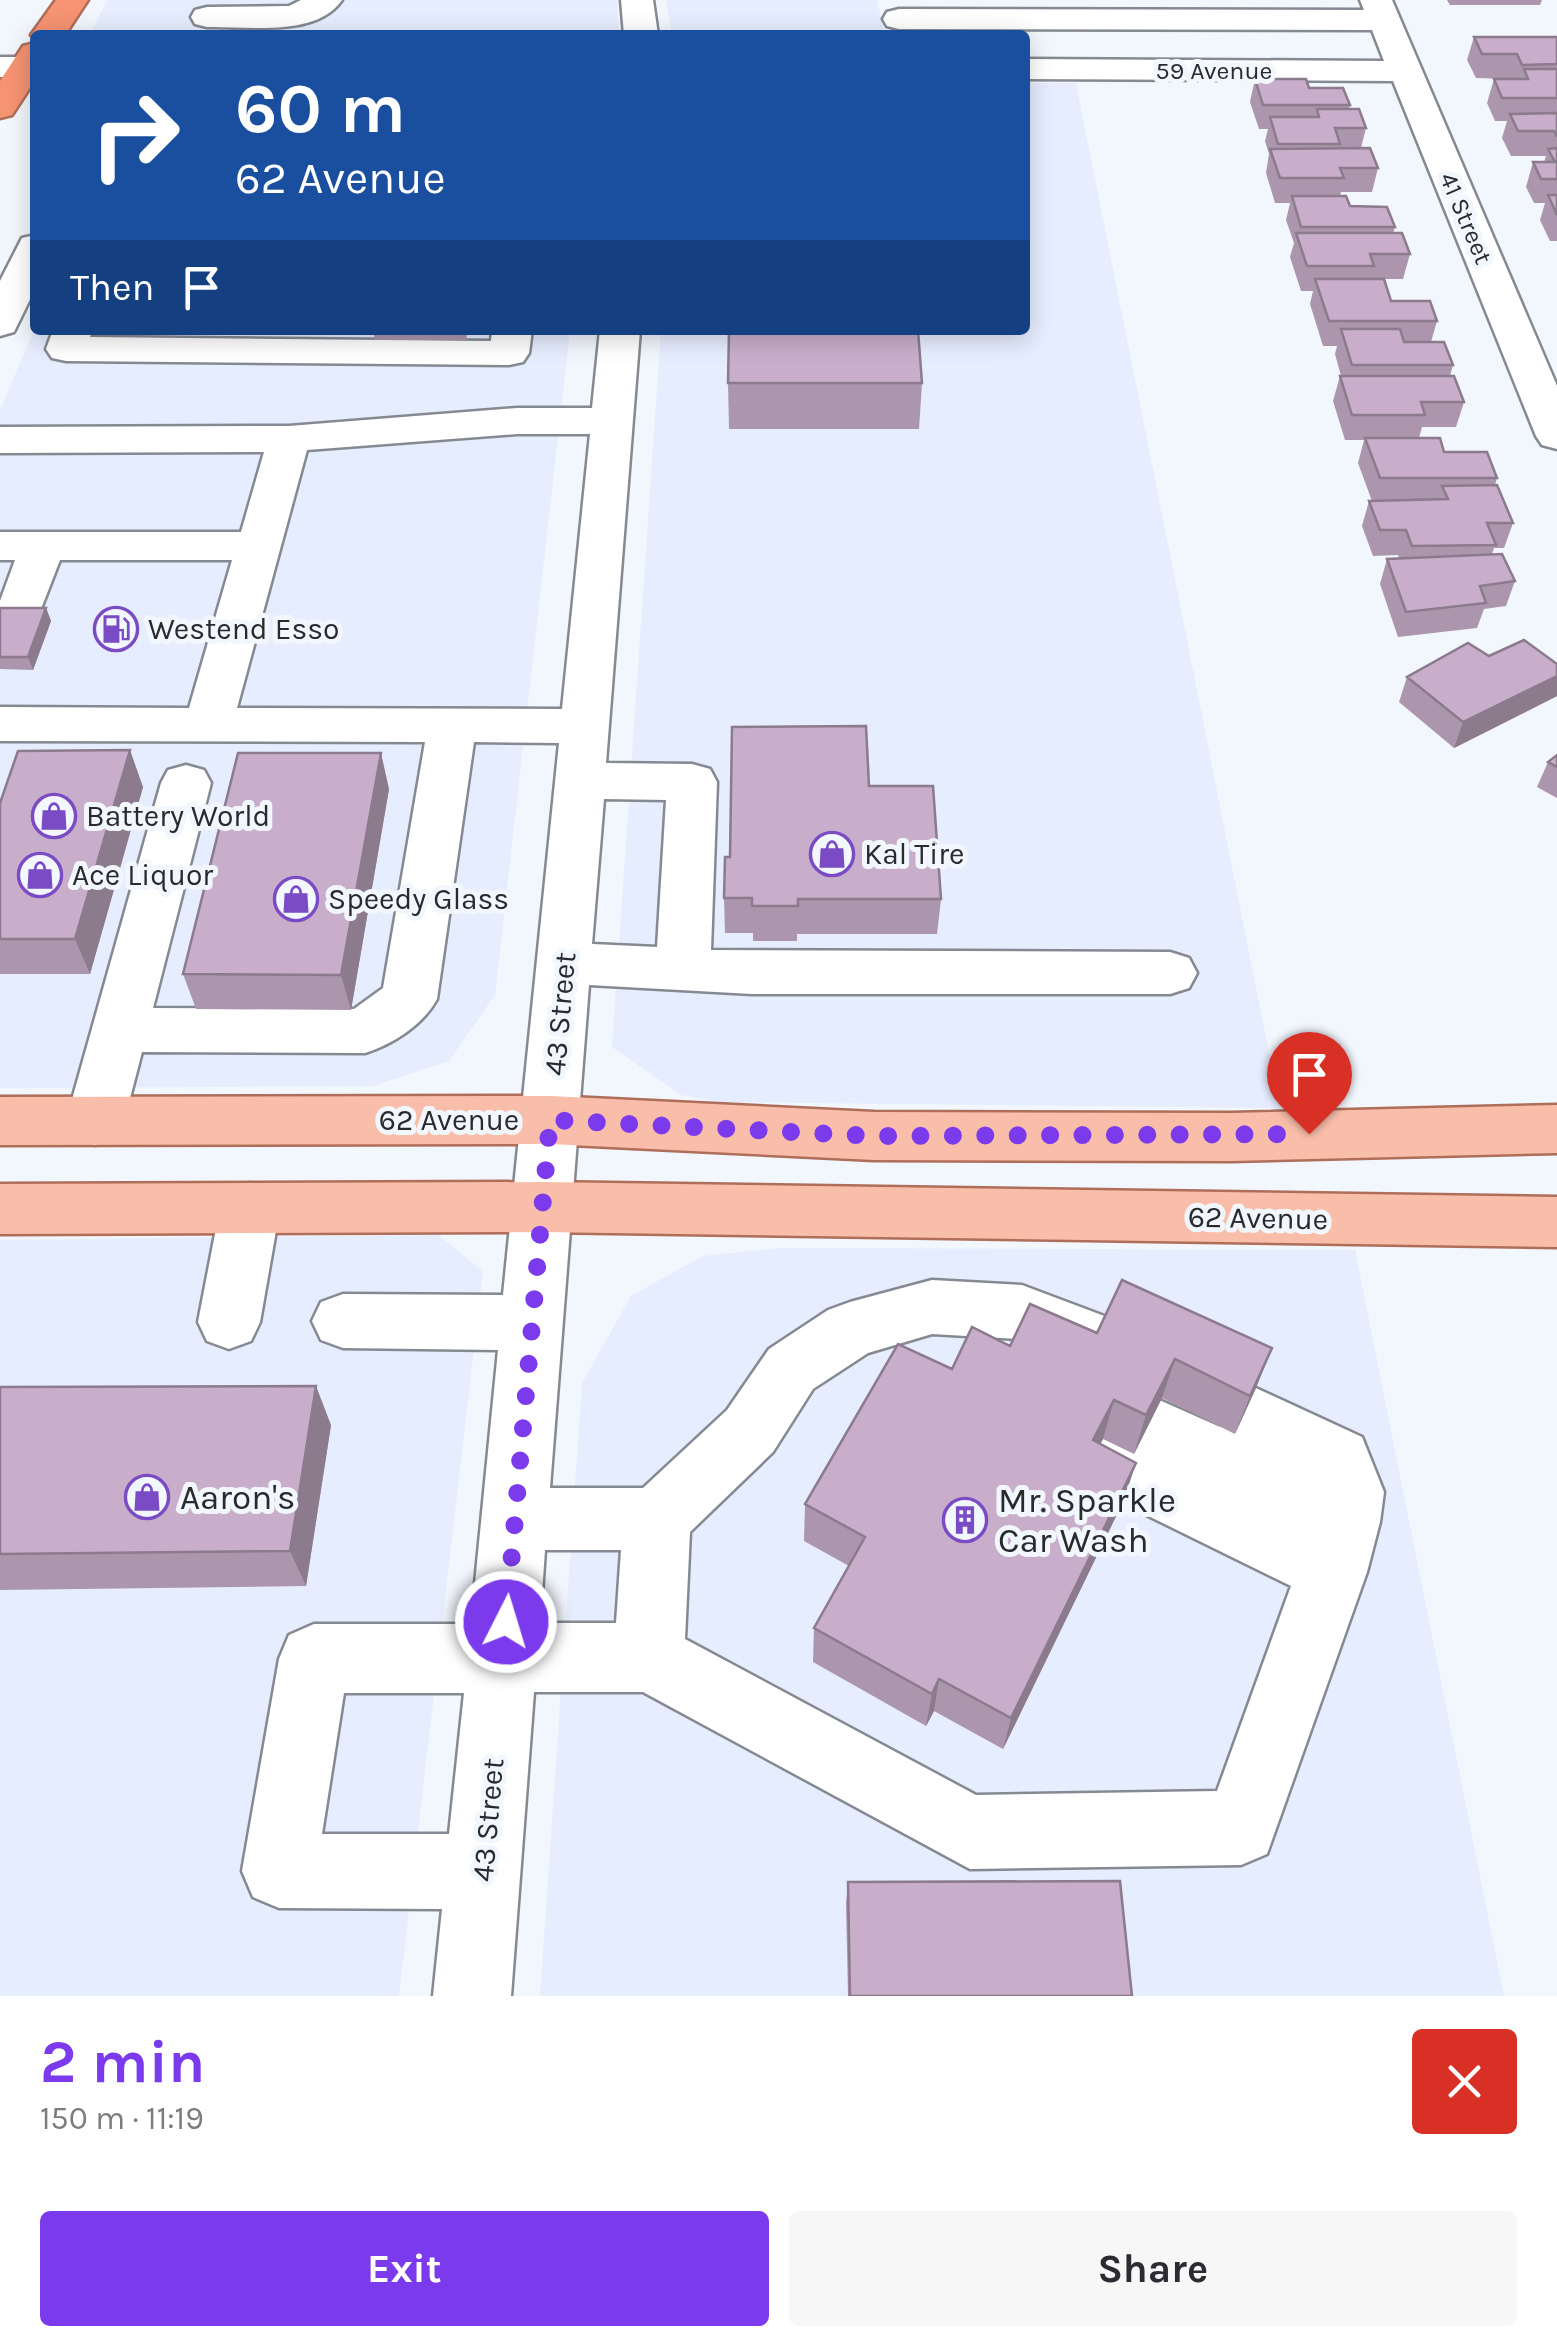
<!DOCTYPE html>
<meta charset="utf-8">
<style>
body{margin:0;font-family:Karla,sans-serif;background:#f7f7f7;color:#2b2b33;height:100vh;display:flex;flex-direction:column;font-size:38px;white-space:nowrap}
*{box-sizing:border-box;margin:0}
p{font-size:32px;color:#7c7c81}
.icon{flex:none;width:55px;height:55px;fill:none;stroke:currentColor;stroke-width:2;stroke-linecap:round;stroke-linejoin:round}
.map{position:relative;height:1996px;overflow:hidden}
.drawer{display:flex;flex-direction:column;background:#fff;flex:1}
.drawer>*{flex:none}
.guide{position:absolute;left:30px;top:30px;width:1000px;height:305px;border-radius:10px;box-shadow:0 5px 25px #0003;background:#1a4fa0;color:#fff;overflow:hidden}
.pin{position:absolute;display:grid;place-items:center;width:85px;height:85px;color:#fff;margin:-102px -42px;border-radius:50% 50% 50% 0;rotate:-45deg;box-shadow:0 0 10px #0007}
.pin .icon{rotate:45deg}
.me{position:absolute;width:110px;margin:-55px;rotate:5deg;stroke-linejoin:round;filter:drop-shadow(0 0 8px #0008)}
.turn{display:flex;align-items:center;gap:35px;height:210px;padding:0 40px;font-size:45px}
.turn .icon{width:130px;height:130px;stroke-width:2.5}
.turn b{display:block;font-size:70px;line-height:85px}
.then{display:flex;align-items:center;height:95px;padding:0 40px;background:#0003;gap:20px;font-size:38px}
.round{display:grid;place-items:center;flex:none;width:105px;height:105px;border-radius:10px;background:#f7f7f7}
.summary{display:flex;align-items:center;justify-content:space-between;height:170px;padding:0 40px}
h1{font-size:60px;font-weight:700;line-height:75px;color:#7c3aed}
.button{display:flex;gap:20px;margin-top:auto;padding:20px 40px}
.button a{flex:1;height:115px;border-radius:10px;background:#7c3aed;color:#fff;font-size:40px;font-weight:700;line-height:115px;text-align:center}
.button a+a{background:#f7f7f7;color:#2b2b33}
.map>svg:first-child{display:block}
.built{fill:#e6edfe}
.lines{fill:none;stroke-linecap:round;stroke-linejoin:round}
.minor-casing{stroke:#858992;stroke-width:5}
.major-casing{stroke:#ae6e5a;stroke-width:5}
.highway-casing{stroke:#ae6e5a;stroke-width:5}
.minor{fill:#fff;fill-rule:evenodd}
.major{fill:#f9beaa;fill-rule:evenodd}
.highway{fill:#f59372;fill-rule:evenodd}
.wall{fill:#ac96ae}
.shaded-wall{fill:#8c7a8d}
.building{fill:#c8aeca;stroke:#8c7a8d;stroke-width:2.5}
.route{stroke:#7c3aed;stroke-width:18;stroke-dasharray:0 32.4}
.labels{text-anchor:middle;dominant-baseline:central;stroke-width:10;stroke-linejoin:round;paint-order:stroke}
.far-street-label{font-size:25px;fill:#292a2e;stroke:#f2f6fd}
.poi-label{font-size:30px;fill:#292a2e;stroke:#f2f6fd;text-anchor:start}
.street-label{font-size:30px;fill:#292a2e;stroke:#f2f6fd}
.near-poi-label{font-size:35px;fill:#292a2e;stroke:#f2f6fd;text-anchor:start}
</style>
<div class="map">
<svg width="1557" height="1996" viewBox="0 0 1557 1996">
<rect width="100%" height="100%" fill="#f2f6fd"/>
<path class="built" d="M107,0h510l2,35h-523l-4,-4z
M666,0h211l8,35h-213z
M1025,83h51l204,1025 -562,-6 -37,-7 -69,-48 49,-717h364z
M35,328l535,2 -75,665 -46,66 -76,25 -373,2v-678z
M438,1235l45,36 -84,725h-399v-756z
M778,1248l577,2 149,746h-964l42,-613 49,-87 72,-40z"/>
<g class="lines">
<defs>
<path id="minor" d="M301,0h41c-26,38 -95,26 -135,27l-12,-3 -4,-7 4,-7 12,-3 82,-1z
M621,0h32l5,35h-34z
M1360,0h32l165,386v63l-15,-4 -6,-9 -143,-355 -368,-2v-20l359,2 -12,-31 -473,-1 -12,-3 -4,-7 4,-7 12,-3 465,1z
M0,57h35v20h-35z
M35,235v54l-21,43 -14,4v-55l22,-43z
M53,330h40l-3,7 401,4 1,-11h40l-3,23 -6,9 -14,3 -443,-4 -14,-3 -6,-9z
M600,330h40l-34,433 86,1 18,5 7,13 -6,168 459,2 19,6 8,15 -8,15 -19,6h-418l-163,-9 -39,503h93l84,-78 42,-61 59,-39 22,-8 82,-22 90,5 93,35 9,20 -9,20 -22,8 -73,-29 -88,-5 -64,19 -55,36 -40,63 -83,80 -5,107 291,156 241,-4 74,-205 -220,-108 -10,-21 10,-21 23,-9 28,11 -6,-14 9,-21 23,-8 72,32 -7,-15 9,-21 23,-8 117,54 22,55 -4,30 -13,50 -100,282 -26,11 -271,4 -327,-177h-109l-23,304h-78l9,-87 -163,-1 -26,-11 -11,-26 37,-212 10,-24 25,-11h157l27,-274 -155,-2 -22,-8 -9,-19 9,-19 22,-8 160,1 56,-552 -85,-1 -37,257c-14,26 -44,45 -72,54l-223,-1 -18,69 -9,17 -20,7 -20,-7 -9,-17 95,-338 7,-13 18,-5 18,5 7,13 -58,225 201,1 29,-21 42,-246 -425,-1v-34l189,1 43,-148h-172l-28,72 -16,4 -16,-4v-31l15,-41h-15v-28h241l23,-80 -264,1v-26l289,-1 228,-18h75zM517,434h73l-28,275 -325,-1 70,-258zM604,799l62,1 -9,147 -65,-3zM545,1550h76l-5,73h-76zM344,1693h120l-15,141h-127z
M250,1183l21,7 9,18 -20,114 -9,19 -22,8 -22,-8 -9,-19 22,-114 9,-18z"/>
<path id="major" d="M550,1096l324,16 357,1 326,-8v48l-326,8 -357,-1 -324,-16 -550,1v-48z
M542,1182l1015,15v50l-1015,-15 -542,2v-50z"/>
<path id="highway" d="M56,0h32l-23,35h-30v5l-4,-5z
M35,43v37l-23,35 -12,3v-37l23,-35z"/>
</defs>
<use href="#minor" class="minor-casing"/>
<use href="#major" class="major-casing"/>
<use href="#highway" class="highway-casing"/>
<use href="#minor" class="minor"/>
<use href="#major" class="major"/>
<use href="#highway" class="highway"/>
</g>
<path class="wall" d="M1447,0h95l-2,5h-90z
M1474,37h83v204h-7l-10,-21 5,-17h-11l-8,-16 7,-25h11l2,-6h-35l-9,-18 5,-17h-12l-8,-18 7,-24h16l-34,-1 -9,-18z
M1255,79l54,9 41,17 -1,4 17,19 -5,20 17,20 -6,24h-31l-1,4 10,10 45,21 -2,6 17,21 -7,25h-33l21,22 46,20 -6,21 22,23 -3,11 14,26 -8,25h-34l-3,11 78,40 -2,7 18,38 -9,25h-10l-2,6 23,27 -9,25 -22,3 -7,19 -79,9 -18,-53 7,-25 12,-1 -1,-3 -25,1 -11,-30 7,-25h3l-14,-38 6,-23h-19l-12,-39 7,-25h1l-6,-22 2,-8h-14l-13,-42 3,-13h-12l-11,-34 4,-14 -8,-23 4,-17h-15l-9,-30 3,-19 -4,-13 3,-12h-9l-9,-27z
M373,330h95l-2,10h-91z
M728,383h194l-3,46h-190z
M0,608h46l5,13 -18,49 -33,-1z
M1407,677l150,19 -103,52 -55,-46z
M1557,755v43l-20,-11 11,-25z
M869,786l72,113 -4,35h-140v7h-44v-8h-28l-1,-35 6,-41z
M143,787l-53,187h-90v-171z
M389,789l-38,221 -155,-1 -13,-35z
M1122,1280l134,108 -21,46 -73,-36 -28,56 -31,-15 -3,5 24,56 -121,249 -69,-38 -8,15 -113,-64 1,-34 35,-62 -45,-25 1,-37 147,-135 58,-23 87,-13z
M0,1387l331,38 -25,161 -306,4z
M848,1882l284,114h-284l-2,-93z"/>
<path class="shaded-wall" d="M46,608l5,13 -18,49 -5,-13z
M1557,676v20l-103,52 9,-26z
M130,750l13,37 -53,187 -15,-35z
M381,753l8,36 -38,221 -10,-35z
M1272,1348l-16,40 -21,46 15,-38z
M1175,1359l-13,39 -28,56 12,-39z
M316,1386l15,39 -25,161 -16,-35z
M1114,1400l-11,39 -20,39 10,-38z
M1136,1463l-12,37 -121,249 8,-31z
M939,1679l-5,32 -8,15 6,-32z"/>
<path class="building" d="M1474,37h83v27l-35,1 -5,-11h-35z
M1524,69h33v29h-55l-8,-19h34z
M1255,79h51l3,9h34l7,17h-87z
M1317,109h42l7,19h-31l5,16h-62l-8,-27h49z
M1557,113v24l-3,-6h-36l-8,-17z
M1370,148l8,20h-38l4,10h-64l-10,-29z
M1557,148v31h-16l-8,-17h22l-7,-13z
M1548,195h9v20z
M1292,196h54l4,10 37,1 8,20h-94z
M1296,233h106l8,21h-40l4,12h-67z
M1315,279h69l7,22h39l7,20h-108z
M1341,329h59l4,13h40l9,23h-101z
M729,330h189l4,53h-194z
M1340,376h114l10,26h-43l4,13h-73z
M1365,438h75l4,14h43l10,26h-117z
M1497,485l16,38h-26l9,22 -84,1 -6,-16h-26l-11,-29 79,-2 -6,-13z
M1502,554l13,27 -35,5 6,17 -80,9 -19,-53z
M0,608h46l-18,49h-28z
M1524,640l33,24v12l-94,46 -56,-45 61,-34 21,13z
M866,726l3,60h64l8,113h-143v7h-46v-8h-28l1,-41h5l2,-130z
M130,750l-55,189h-75v-136l18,-52z
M238,753h143l-40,222 -158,-1z
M1557,755v12l-9,-5z
M1122,1280l150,68 -22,48 -75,-37 -29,56 -32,-15 -21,40 43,23 -125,255 -72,-39 -7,15 -118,-66 51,-91 -60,-33 93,-160 54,25 20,-42 38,19 20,-42 67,29z
M316,1386l-26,165 -290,3v-167z
M1120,1881l12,115h-282l-2,-114z"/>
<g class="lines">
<path class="route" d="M506,1622l44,-502 324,16 435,-2"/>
</g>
<defs>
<symbol id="fuel-ring" viewBox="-11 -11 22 22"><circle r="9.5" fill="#f2f6fd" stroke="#7a4bc4" stroke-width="1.5"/><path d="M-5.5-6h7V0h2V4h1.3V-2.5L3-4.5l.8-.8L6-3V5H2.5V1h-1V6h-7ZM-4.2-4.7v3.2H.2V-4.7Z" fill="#7a4bc4"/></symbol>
<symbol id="shop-ring" viewBox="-11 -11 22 22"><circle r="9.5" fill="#f2f6fd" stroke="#7a4bc4" stroke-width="1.5"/><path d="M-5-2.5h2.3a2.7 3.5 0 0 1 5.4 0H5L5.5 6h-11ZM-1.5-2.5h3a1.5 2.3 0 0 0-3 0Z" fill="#7a4bc4"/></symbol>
<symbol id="building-ring" viewBox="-11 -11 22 22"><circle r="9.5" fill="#f2f6fd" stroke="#7a4bc4" stroke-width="1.5"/><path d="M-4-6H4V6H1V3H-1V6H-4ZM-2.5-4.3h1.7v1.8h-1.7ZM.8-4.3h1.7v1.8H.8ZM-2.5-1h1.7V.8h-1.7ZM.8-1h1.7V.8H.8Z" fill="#7a4bc4"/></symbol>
</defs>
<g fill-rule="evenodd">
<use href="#fuel-ring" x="91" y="604" width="50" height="50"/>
<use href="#shop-ring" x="29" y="791" width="50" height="50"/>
<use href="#shop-ring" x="807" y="829" width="50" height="50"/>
<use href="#shop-ring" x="15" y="850" width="50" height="50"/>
<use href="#shop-ring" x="271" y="874" width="50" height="50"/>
<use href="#shop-ring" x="122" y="1472" width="50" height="50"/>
<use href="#building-ring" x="940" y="1495" width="50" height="50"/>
</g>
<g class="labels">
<g class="far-street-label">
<text x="1214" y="70">59 Avenue</text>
<text transform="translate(1466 218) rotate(67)">41 Street</text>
</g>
<g class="poi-label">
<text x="148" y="629">Westend Esso</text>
<text x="86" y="816">Battery World</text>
<text x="864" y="854">Kal Tire</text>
<text x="72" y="875">Ace Liquor</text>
<text x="328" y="899">Speedy Glass</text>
</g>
<g class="street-label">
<text transform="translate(560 1014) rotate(-85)">43 Street</text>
<text x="449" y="1120">62 Avenue</text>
<text transform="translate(1258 1218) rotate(1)">62 Avenue</text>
<text transform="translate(488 1820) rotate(-85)">43 Street</text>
</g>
<g class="near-poi-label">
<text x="180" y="1497">Aaron's</text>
<text x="998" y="1500">Mr. Sparkle<tspan x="998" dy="40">Car Wash</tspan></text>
</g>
</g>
</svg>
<div class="pin" style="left:1309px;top:1134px;background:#d93025"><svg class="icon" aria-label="arrive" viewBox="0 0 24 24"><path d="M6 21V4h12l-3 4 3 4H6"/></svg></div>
<svg class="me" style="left:506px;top:1622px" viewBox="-20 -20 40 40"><circle r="17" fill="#7c3aed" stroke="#fff" stroke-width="3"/><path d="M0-11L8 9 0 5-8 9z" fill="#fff"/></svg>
<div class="guide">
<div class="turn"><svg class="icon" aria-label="right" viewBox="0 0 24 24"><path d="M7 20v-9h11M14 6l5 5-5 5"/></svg><div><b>60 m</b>62 Avenue</div></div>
<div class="then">Then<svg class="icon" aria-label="arrive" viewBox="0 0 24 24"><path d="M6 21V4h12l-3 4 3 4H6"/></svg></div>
</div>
</div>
<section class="drawer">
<div class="summary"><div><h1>2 min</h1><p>150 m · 11:19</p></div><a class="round" style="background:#d93025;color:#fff"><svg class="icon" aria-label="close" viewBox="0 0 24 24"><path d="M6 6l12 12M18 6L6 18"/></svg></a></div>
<div class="button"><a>Exit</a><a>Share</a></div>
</section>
